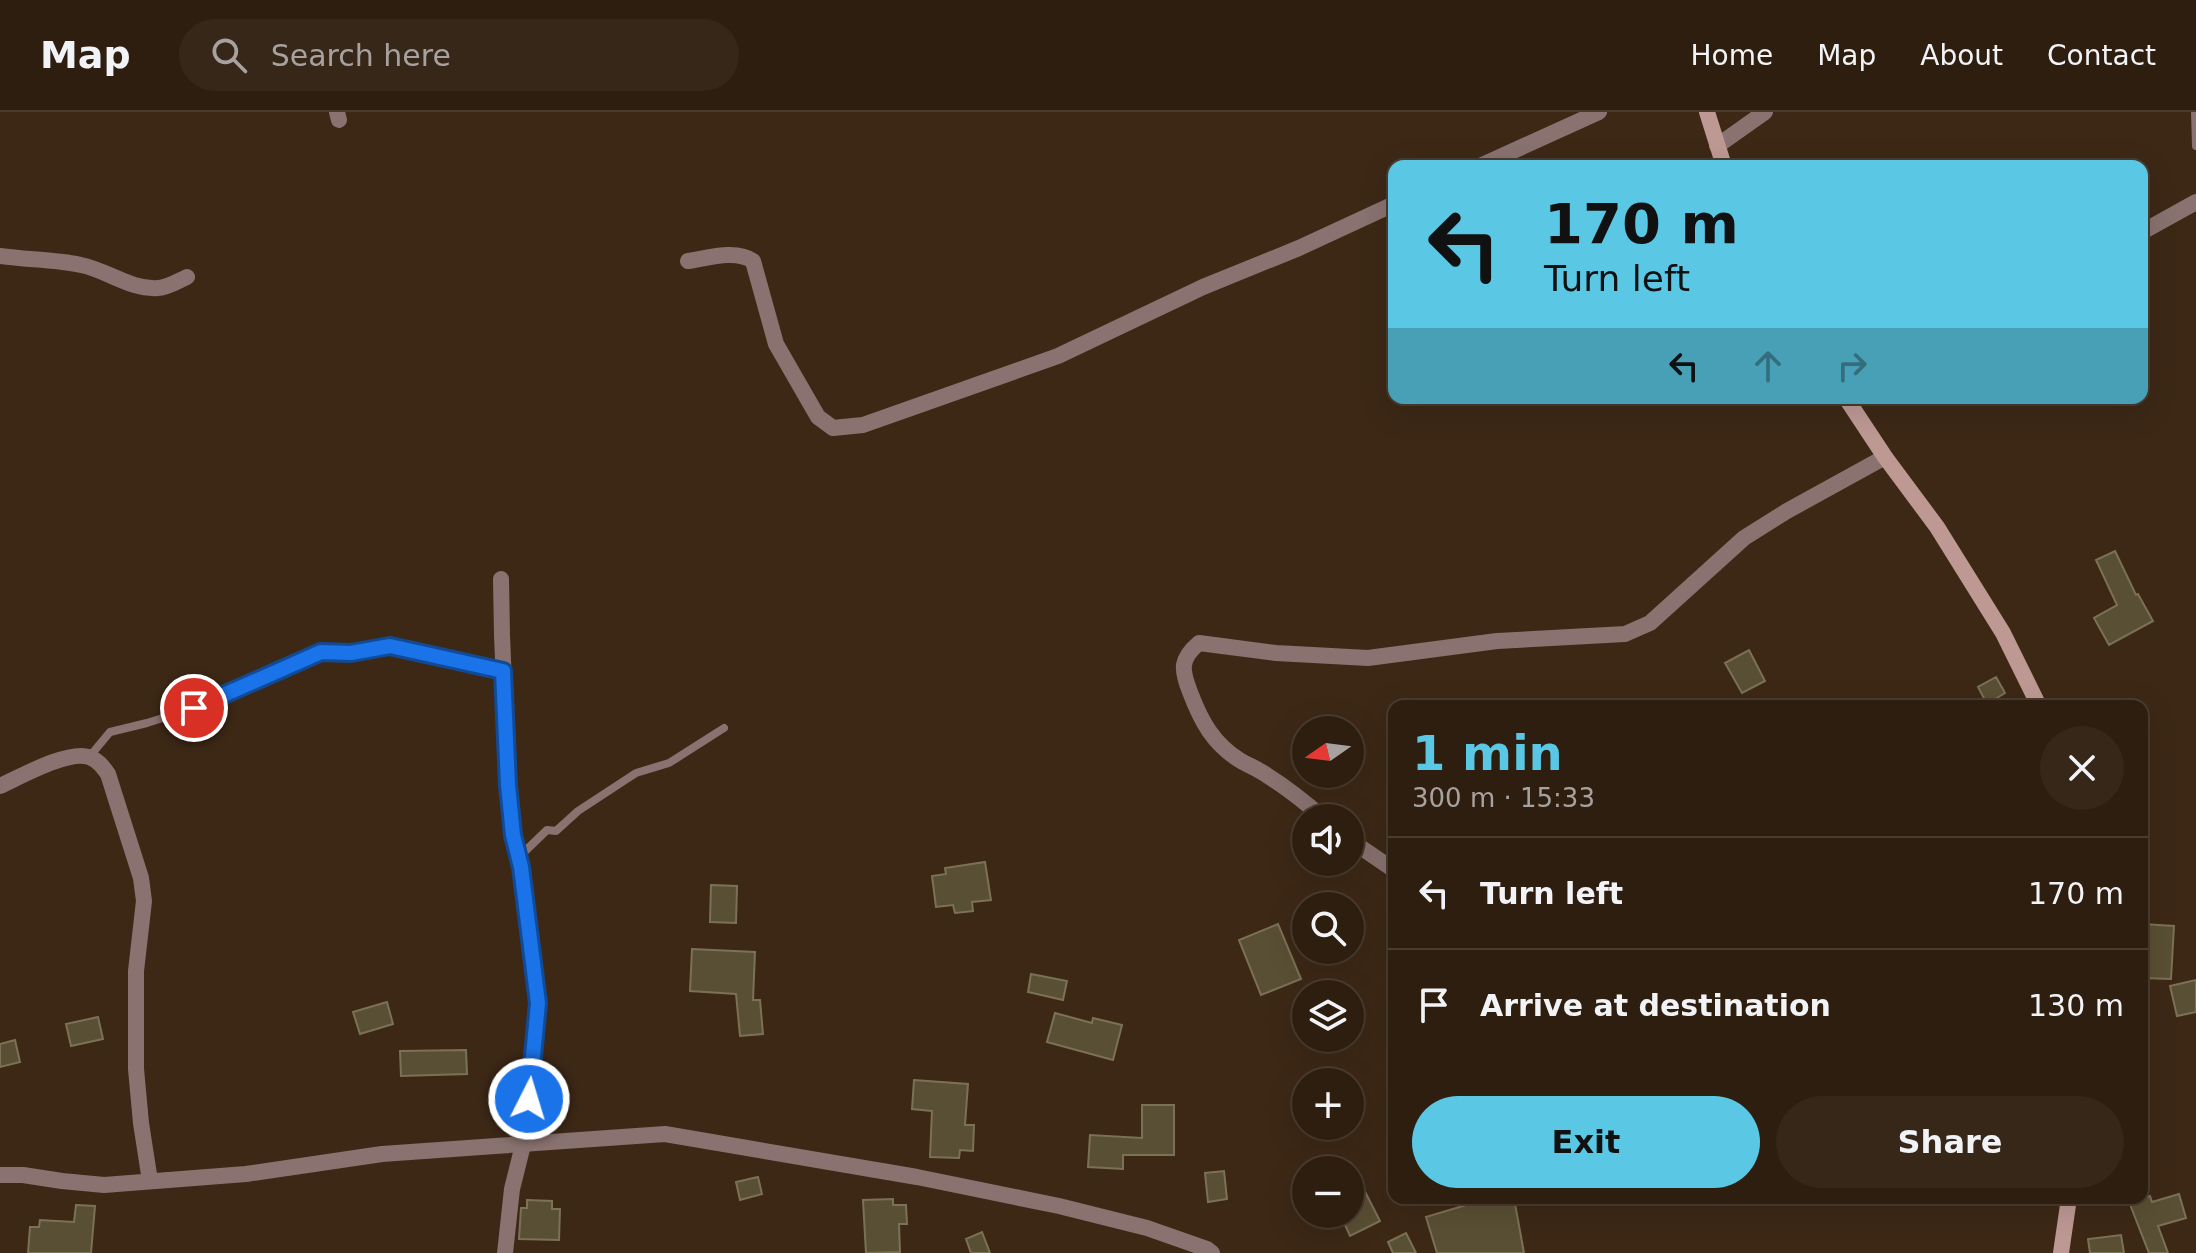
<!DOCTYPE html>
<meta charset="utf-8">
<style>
body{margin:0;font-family:"DejaVu Sans",sans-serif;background:#362719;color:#f1f3f6;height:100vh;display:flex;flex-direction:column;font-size:30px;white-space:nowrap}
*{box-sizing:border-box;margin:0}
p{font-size:26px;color:#a7a29f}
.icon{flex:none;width:44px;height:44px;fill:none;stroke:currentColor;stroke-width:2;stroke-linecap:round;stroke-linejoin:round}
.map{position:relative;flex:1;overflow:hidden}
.sheet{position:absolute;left:1388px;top:588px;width:760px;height:504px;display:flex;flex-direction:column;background:#2e1e10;border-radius:16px;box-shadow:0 8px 32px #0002,0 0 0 2px #493c30}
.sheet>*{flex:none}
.guide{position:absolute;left:1388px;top:48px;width:760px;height:244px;border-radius:16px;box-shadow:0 8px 32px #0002,0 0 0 2px #493c30;background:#5ac8e5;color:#111;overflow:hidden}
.needle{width:52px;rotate:256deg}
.controls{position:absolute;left:1292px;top:604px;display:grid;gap:16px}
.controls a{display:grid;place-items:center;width:72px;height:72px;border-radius:50%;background:#2e1e10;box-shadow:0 8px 32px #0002,0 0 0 2px #493c30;font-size:40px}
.pin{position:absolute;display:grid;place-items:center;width:68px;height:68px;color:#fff;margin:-34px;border:4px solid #fff;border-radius:50%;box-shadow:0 2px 8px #0007}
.me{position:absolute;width:88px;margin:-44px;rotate:5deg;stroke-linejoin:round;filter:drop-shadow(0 0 6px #0008)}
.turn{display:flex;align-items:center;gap:28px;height:168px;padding:0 24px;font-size:36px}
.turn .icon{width:104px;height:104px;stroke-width:2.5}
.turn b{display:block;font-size:56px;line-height:68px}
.lanes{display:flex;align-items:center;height:76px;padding:0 24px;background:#0003;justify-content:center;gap:40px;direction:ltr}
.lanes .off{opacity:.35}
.round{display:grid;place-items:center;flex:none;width:84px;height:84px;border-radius:42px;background:#362719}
.head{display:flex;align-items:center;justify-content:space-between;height:136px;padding:0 24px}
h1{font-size:48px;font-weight:700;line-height:60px;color:#5ac8e5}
.primary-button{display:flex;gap:16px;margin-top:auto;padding:16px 24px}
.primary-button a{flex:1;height:92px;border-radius:48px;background:#5ac8e5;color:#111;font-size:32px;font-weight:700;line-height:92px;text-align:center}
.primary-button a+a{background:#362719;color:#f1f3f6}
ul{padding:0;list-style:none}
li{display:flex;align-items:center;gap:24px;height:112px;padding:0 24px;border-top:2px solid #493c30}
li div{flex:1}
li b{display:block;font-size:30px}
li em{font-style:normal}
header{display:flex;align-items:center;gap:48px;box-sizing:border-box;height:112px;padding:0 40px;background:#2e1e10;border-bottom:2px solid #493c30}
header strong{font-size:38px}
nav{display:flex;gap:44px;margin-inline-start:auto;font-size:28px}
.search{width:560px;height:72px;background:#362719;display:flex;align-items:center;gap:20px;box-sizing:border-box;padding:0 28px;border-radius:44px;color:#a7a29f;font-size:30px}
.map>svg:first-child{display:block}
.building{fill:#594f34;stroke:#7b7155;stroke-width:2}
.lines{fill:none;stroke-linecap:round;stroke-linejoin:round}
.lane{stroke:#89726f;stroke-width:8}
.street{stroke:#89726f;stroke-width:16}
.secondary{stroke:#be9994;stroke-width:16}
.route-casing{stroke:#114b97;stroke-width:20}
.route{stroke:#1a73e8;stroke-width:14}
</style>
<header>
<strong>Map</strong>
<div class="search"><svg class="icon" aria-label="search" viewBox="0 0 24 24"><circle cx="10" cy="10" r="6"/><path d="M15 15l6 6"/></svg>Search here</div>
<nav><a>Home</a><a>Map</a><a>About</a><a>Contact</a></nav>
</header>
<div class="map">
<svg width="2196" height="1141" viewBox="0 0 2196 1141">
<rect width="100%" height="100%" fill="#3d2816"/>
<path class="building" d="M2115,439l21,44 2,-1 15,27 -44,24 -15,-27 23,-13 -21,-45z
M1749,538l16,31 -23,12 -17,-30z
M1996,565l9,16 -18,11 -9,-17z
M985,750l6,38 -19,2 1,9 -18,2 -2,-8 -17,2 -4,-31 14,-2 -1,-6z
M711,773l26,1 -1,37 -26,-1z
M1278,812l23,55 -40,16 -22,-55z
M2142,812l32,2 -3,53 -29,-1z
M692,837l63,3 -2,48h7l3,34 -23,2 -4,-42 -46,-3z
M1031,862l36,7 -4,19 -35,-8z
M2196,868v32l-19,4 -7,-30z
M387,890l6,22 -33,10 -7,-22z
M1055,901l37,10 1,-5 29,7 -9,35 -66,-18z
M98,905l5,22 -32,7 -5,-22z
M15,928l5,22 -20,5v-23z
M466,938l1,24 -66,2 -1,-25z
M914,968l54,4 -3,41h9l-1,26 -13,-1 -1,8 -29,-1 2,-46 -20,-2z
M1142,993h32v50h-51v14l-35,-2 2,-32 52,3z
M1350,1050l30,59 -30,15 -10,-22h10z
M1224,1059l3,28 -19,3 -3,-29z
M758,1065l4,17 -22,6 -4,-18z
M2179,1082l7,24 -28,8 10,27h-19l-18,-46v-6l19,-5 2,6z
M1483,1086h31l10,55h-87l-11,-36 57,-17z
M893,1087v6h13l1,19h-8l1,28 -34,1 -3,-53z
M527,1088l25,1v8h8l-1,31 -40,-1 2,-31h6z
M76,1093l19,1 -4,47h-63l2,-26h9l1,-7 34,2z
M982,1120l8,21h-19l-5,-14z
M1406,1121l10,20h-23l-5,-11z
M2121,1123l3,18h-34l-2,-14z"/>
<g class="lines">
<path class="lane" d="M2195,0l1,34
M90,644l20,-24 37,-9 47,-15 127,-56 30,1 39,-7 113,25
M519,745l28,-27 9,1 22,-20 58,-38 33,-10 55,-35"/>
<path class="street" d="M337,0l2,8
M1717,34l48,-34
M1480,54l119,-54
M2142,120l54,-30
M0,144c27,4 54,3 81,9 26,5 49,25 77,23 9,0 20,-7 29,-11
M688,149c20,-3 48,-12 65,0l23,83 42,73 15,11 30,-3 195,-69 145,-69 96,-39 95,-44
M501,467l1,56 6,150 5,50 8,32 17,136 -9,96 -6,46 -11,44 -7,64
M0,674c20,-9 68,-36 89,-29 9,3 14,10 19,17l33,104 3,23 -8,70v98l5,54 9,58
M1323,706c-17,-15 -36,-30 -55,-42 -8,-6 -18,-10 -27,-15 -28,-17 -40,-40 -51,-69 -9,-23 -10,-33 9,-49l77,10 92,5 129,-17 128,-7 25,-11 94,-85 43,-27 98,-54
M1350,728l44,30
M0,1063h23l39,6 42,4 142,-11 136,-20 283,-20 252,43 142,29 88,22 60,21 5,4"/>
<path class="secondary" d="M1707,0l17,54
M1846,286l39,59 52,70 66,106 36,73
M2061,1141l8,-55"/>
</g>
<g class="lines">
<defs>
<path id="route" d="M194,596l127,-56 30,1 39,-7 113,25 5,114 5,50 8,32 17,136 -9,96"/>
</defs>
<use href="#route" class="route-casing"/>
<use href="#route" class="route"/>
</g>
</svg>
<div class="controls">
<a><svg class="needle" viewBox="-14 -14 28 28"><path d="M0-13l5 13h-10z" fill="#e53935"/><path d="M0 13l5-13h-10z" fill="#a7a29f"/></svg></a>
<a><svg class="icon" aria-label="sound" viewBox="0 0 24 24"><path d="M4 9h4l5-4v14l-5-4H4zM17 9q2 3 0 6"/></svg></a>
<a><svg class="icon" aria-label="search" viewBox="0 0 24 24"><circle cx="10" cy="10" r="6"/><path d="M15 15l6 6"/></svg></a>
<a><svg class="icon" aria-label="layers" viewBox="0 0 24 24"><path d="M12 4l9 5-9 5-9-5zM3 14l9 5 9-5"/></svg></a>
<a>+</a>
<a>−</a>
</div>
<div class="pin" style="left:194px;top:596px;background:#d93025"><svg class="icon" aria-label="arrive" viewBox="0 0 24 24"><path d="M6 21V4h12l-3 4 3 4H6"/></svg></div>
<svg class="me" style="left:529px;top:987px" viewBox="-20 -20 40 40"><circle r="17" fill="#1a73e8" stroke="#fff" stroke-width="3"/><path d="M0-11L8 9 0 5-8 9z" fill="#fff"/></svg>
<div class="guide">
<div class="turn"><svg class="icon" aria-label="left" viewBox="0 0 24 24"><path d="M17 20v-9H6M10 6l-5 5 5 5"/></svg><div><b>170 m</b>Turn left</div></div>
<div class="lanes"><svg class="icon" aria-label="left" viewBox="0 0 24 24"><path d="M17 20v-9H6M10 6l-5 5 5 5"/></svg><svg class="icon off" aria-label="ahead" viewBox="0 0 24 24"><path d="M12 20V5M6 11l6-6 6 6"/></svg><svg class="icon off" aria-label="right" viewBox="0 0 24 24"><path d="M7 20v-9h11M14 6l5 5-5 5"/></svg></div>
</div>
<section class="sheet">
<div class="head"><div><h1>1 min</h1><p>300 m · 15:33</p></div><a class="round"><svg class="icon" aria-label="close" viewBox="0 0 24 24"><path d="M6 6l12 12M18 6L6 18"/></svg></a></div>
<ul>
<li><svg class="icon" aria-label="left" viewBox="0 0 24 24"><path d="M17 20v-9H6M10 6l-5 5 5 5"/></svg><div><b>Turn left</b></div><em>170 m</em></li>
<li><svg class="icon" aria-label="arrive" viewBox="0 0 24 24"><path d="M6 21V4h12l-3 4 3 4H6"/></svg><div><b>Arrive at destination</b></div><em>130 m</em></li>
</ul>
<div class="primary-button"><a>Exit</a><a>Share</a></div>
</section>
</div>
